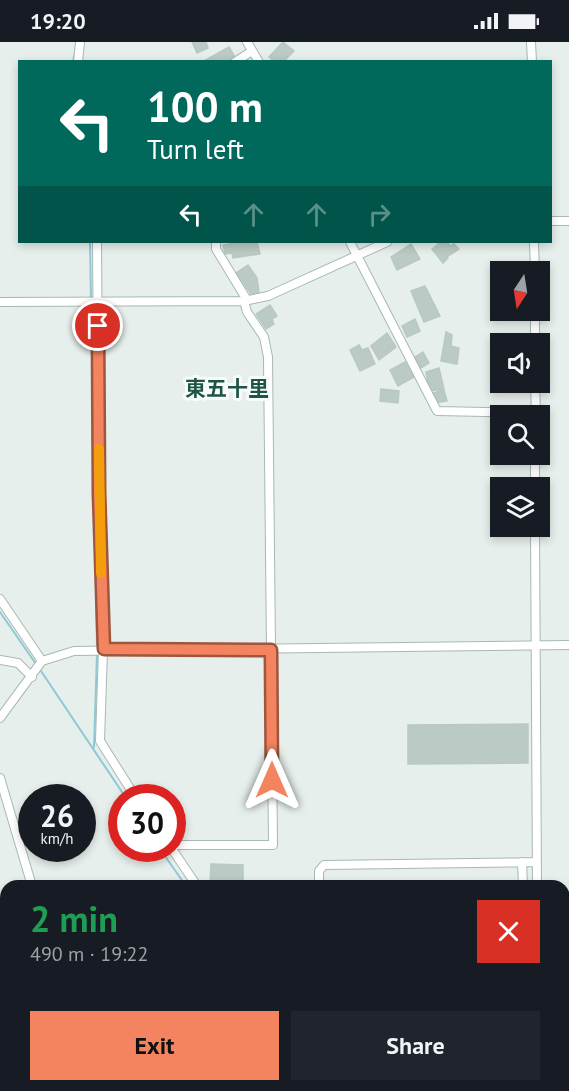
<!DOCTYPE html>
<meta charset="utf-8">
<style>
body{margin:0;font-family:"PT Sans","Noto Sans JP",sans-serif;background:#20242c;color:#f1f3f6;height:100vh;display:flex;flex-direction:column;font-size:22px;white-space:nowrap}
*{box-sizing:border-box;margin:0}
p{font-size:20px;color:#9ea1a6}
.icon{flex:none;width:33px;height:33px;fill:none;stroke:currentColor;stroke-width:2;stroke-linecap:round;stroke-linejoin:round}
.map{position:relative;flex:1;overflow:hidden}
.sheet{position:absolute;left:0px;top:838px;width:570px;height:212px;display:flex;flex-direction:column;background:#171b24;border-radius:18px 18px 0 0;box-shadow:0 3px 9px #0003}
.sheet>*{flex:none}
.guide{position:absolute;left:18px;top:18px;width:534px;height:183px;border-radius:0px;box-shadow:0 3px 9px #0003;background:#00695c;color:#fff;overflow:hidden}
.needle{width:39px;rotate:192deg}
.tools{position:absolute;left:490px;top:219px;display:grid;gap:12px}
.tools a{display:grid;place-items:center;width:60px;height:60px;border-radius:0px;background:#171b24;box-shadow:0 3px 9px #0003;font-size:30px}
.speed{position:absolute;left:18px;top:742px;display:flex;gap:12px;font-size:30px;font-weight:700;text-align:center}
.speed>*{display:grid;place-content:center;width:78px;height:78px;border-radius:50%;background:#171b24;box-shadow:0 3px 9px #0003;line-height:1}
.speed small{font-size:15px;font-weight:400}
.speed .limit{border:9px solid #d22;background:#fff;color:#111}
.pin{position:absolute;display:grid;place-items:center;width:51px;height:51px;color:#fff;margin:-26px;border:3px solid #fff;border-radius:50%;box-shadow:0 2px 6px #0007}
.me{position:absolute;width:66px;margin:-33px;rotate:0deg;stroke-linejoin:round;filter:drop-shadow(0 0 4px #0008)}
.turn{display:flex;align-items:center;gap:21px;height:126px;padding:0 30px;font-size:27px}
.turn .icon{width:78px;height:78px;stroke-width:2.5}
.turn b{display:block;font-size:42px;line-height:51px}
.lanes{display:flex;align-items:center;height:57px;padding:0 30px;background:#0003;justify-content:center;gap:30px;direction:ltr}
.lanes .off{opacity:.35}
.round{display:grid;place-items:center;flex:none;width:63px;height:63px;border-radius:0px;background:#20242c}
.head{display:flex;align-items:center;justify-content:space-between;height:102px;padding:0 30px}
h1{font-size:36px;font-weight:700;line-height:45px;color:#1e9e55}
.primary-button{display:flex;gap:12px;margin-top:auto;padding:12px 30px}
.primary-button a{flex:1;height:69px;border-radius:0px;background:#f4845f;color:#111;font-size:24px;font-weight:700;line-height:69px;text-align:center}
.primary-button a+a{background:#20242c;color:#f1f3f6}
.status{display:flex;justify-content:space-between;align-items:center;height:42px;padding:0 30px;background:#171b24;direction:ltr}
.status svg{height:16px;fill:currentColor}
.map>svg:first-child{display:block}
.green{fill:#bfe0c8}
.lines{fill:none;stroke-linecap:round;stroke-linejoin:round}
.stream{stroke:#8ec9d4;stroke-width:2}
.building{fill:#bbcac4;stroke:#b8c9c2;stroke-width:1.5}
.minor-casing{stroke:#a8b8b2;stroke-width:10}
.minor{stroke:#fff;stroke-width:8}
.route-casing{stroke:#9f563e;stroke-width:15}
.route{stroke:#f4845f;stroke-width:10}
.slow{stroke:#f59e0b;stroke-width:10}
.labels{text-anchor:middle;dominant-baseline:central;stroke-width:6;stroke-linejoin:round;paint-order:stroke}
.neighbourhood-label{font-size:21px;font-weight:bold;fill:#1f5548;stroke:#f7fbf9}
</style>
<div class="status"><b>19:20</b><svg viewBox="0 0 49 12"><path d="M0 12V9h3v3zM5 12V6h3v6zM10 12V3h3v9zM15 12V0h3v12zM26 1h20v11H26zM47 4h2v5h-2z"/></svg></div>
<div class="map">
<svg width="569" height="1049" viewBox="0 0 569 1049">
<rect width="100%" height="100%" fill="#e6efeb"/>
<path class="green" d="M6,1015v29h73l2,5h-81v-32z
M95,1044h215l3,5h-216z"/>
<g class="lines">
<path class="stream" d="M73,20l3,-14
M90,200l7,406
M0,570l36,52
M39,626l87,130
M94,705l3,-93
M160,807l26,37
M323,1044l3,5"/>
</g>
<path class="building" d="M192,0h14l2,6 -11,5z
M283,0l11,9 -11,11h-8l-6,-5z
M229,5l6,10 -7,5h-26z
M241,200h16l3,12 -27,4 -1,-5 -7,1 -2,-9z
M437,200h11l2,4 4,-2 5,5 -11,7z
M411,202l9,15 -23,11 -6,-13z
M437,203l11,13 -5,5 -11,-14z
M248,223l9,13 2,14 -8,2 -15,-21z
M425,244l15,30 -16,6 -13,-31z
M270,263l7,11 -5,3 2,5 -8,5 -10,-15z
M415,277l5,12 -13,6 -5,-11z
M446,290l6,3 -1,11 8,2 -2,16 -16,-3z
M387,291l9,14 -17,13 -8,-14z
M359,303l3,5 6,-2 7,16 -15,7 -10,-21z
M423,310l6,11 -8,5 -6,-11z
M405,320l9,15 -16,9 -8,-16z
M439,326l5,21 -15,2 -3,-19z
M381,347l18,2 -1,12 -18,-2z
M444,348l3,11 -12,2 -2,-10z
M528,682v39l-120,1v-39z
M211,822l32,1v21h-33z"/>
<g class="lines">
<defs>
<path id="minor" d="M247,0l12,20
M531,0l1,20
M78,20l2,-20
M235,20l17,-11
M550,179h19
M97,200l2,251 4,156 -3,92 36,57
M216,200v7l31,51
M350,200l87,169 99,2
M534,200l1,30
M0,260l244,-1 24,-5 119,-54
M535,268v34
M535,340l1,34
M535,446v-34
M535,484l2,360
M0,557l42,62
M0,618l18,3 14,14
M0,676l42,-57 32,-10 495,-6
M0,736l32,108
M172,803h101l-5,-488 -4,-20 -17,-25 -3,-11
M172,807l25,37
M522,820l1,24
M319,844v-15l5,-6 213,-3
M90,1044l1,5
M313,1044l4,5
M334,1044l3,5
M539,1044l1,5"/>
</defs>
<use href="#minor" class="minor-casing"/>
<use href="#minor" class="minor"/>
</g>
<g class="lines">
<defs>
<path id="route" d="M98,284l1,167 5,156 167,1 1,130"/>
</defs>
<use href="#route" class="route-casing"/>
<use href="#route" class="route"/>
<path class="slow" d="M99,407l2,124"/>
</g>
<g class="labels">
<g class="neighbourhood-label">
<text x="227" y="346">東五十里</text>
</g>
</g>
</svg>
<div class="tools">
<a><svg class="needle" viewBox="-14 -14 28 28"><path d="M0-13l5 13h-10z" fill="#e53935"/><path d="M0 13l5-13h-10z" fill="#9ea1a6"/></svg></a>
<a><svg class="icon" aria-label="sound" viewBox="0 0 24 24"><path d="M4 9h4l5-4v14l-5-4H4zM17 9q2 3 0 6"/></svg></a>
<a><svg class="icon" aria-label="search" viewBox="0 0 24 24"><circle cx="10" cy="10" r="6"/><path d="M15 15l6 6"/></svg></a>
<a><svg class="icon" aria-label="layers" viewBox="0 0 24 24"><path d="M12 4l9 5-9 5-9-5zM3 14l9 5 9-5"/></svg></a>
</div>
<div class="speed"><div>26<small>km/h</small></div><div class="limit">30</div></div>
<div class="pin" style="left:98px;top:284px;background:#d93025"><svg class="icon" aria-label="arrive" viewBox="0 0 24 24"><path d="M6 21V4h12l-3 4 3 4H6"/></svg></div>
<svg class="me" style="left:272px;top:738px" viewBox="-20 -20 40 40"><path d="M0-17L14 15 0 8-14 15z" fill="#f4845f" stroke="#fff" stroke-width="4"/></svg>
<div class="guide">
<div class="turn"><svg class="icon" aria-label="left" viewBox="0 0 24 24"><path d="M17 20v-9H6M10 6l-5 5 5 5"/></svg><div><b>100 m</b>Turn left</div></div>
<div class="lanes"><svg class="icon" aria-label="left" viewBox="0 0 24 24"><path d="M17 20v-9H6M10 6l-5 5 5 5"/></svg><svg class="icon off" aria-label="ahead" viewBox="0 0 24 24"><path d="M12 20V5M6 11l6-6 6 6"/></svg><svg class="icon off" aria-label="ahead" viewBox="0 0 24 24"><path d="M12 20V5M6 11l6-6 6 6"/></svg><svg class="icon off" aria-label="right" viewBox="0 0 24 24"><path d="M7 20v-9h11M14 6l5 5-5 5"/></svg></div>
</div>
<section class="sheet">
<div class="head"><div><h1>2 min</h1><p>490 m · 19:22</p></div><a class="round" style="background:#d93025;color:#fff"><svg class="icon" aria-label="close" viewBox="0 0 24 24"><path d="M6 6l12 12M18 6L6 18"/></svg></a></div>
<div class="primary-button"><a>Exit</a><a>Share</a></div>
</section>
</div>
